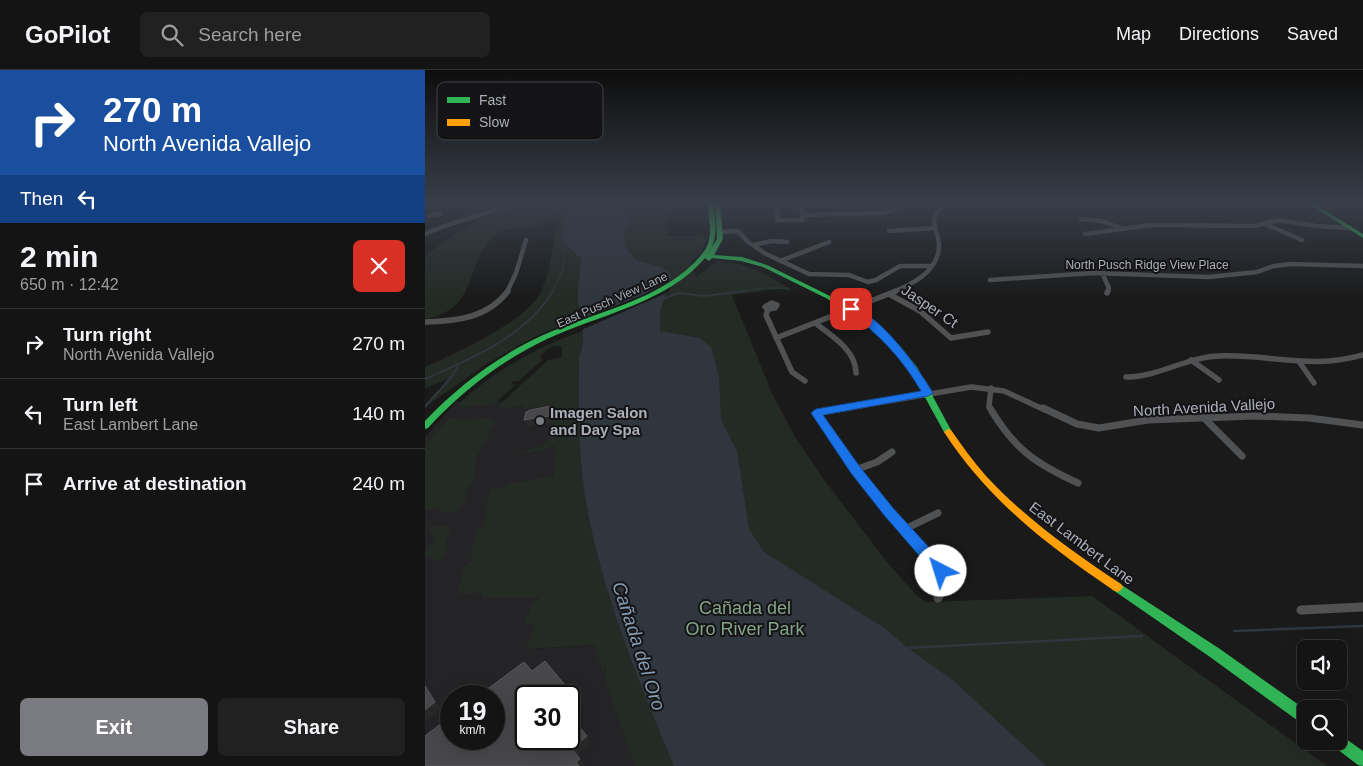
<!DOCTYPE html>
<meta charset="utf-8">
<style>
body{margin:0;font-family:Arial,sans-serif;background:#212122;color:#f1f3f6;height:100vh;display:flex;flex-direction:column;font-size:19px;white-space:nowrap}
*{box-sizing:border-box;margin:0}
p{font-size:16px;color:#9d9ea0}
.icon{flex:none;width:28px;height:28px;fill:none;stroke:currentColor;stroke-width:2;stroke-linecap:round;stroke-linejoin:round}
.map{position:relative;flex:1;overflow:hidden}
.side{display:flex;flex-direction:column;background:#141414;width:425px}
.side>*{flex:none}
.banner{background:#1a4fa0;color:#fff;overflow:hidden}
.buttons{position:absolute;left:872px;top:570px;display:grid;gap:10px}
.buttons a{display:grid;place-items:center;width:50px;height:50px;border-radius:8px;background:#141414;box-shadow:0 5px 20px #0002,0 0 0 1px #333334;font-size:25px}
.speed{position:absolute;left:15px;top:615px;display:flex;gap:10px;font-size:25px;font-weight:700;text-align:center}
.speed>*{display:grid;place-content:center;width:65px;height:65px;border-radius:50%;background:#141414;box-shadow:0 5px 20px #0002,0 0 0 1px #333334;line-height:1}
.speed small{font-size:12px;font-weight:400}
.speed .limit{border:2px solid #111;border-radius:8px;background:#fff;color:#111}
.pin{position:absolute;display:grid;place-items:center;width:42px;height:42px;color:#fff;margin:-21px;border-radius:10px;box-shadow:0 2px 8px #0006}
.me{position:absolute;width:55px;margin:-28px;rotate:320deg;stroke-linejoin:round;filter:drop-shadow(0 0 4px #0008)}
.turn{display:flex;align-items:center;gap:18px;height:105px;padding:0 20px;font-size:22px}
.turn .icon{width:65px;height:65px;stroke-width:2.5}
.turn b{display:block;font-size:35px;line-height:42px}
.then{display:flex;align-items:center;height:48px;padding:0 20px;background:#0003;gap:10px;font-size:19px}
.round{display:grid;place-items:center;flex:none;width:52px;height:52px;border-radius:8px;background:#212122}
.overview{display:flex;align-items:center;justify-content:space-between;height:85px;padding:0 20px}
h1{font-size:30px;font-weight:800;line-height:38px}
.primary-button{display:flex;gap:10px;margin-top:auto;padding:10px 20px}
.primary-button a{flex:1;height:58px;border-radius:8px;background:#797b81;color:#fff;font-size:20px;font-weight:800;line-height:58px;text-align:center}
.primary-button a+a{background:#212122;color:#f1f3f6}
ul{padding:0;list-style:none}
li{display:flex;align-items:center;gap:15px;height:70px;padding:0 20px;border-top:1px solid #333334}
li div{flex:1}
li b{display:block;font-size:19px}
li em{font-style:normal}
header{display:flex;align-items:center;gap:30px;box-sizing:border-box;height:70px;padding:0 25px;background:#141414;border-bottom:1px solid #333334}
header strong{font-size:24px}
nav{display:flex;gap:28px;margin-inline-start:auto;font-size:18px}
.search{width:350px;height:45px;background:#212122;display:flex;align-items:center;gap:12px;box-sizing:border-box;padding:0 18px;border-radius:8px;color:#9d9ea0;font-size:19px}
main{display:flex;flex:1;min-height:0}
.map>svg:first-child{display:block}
.built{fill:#242426;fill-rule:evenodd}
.green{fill:#242a24}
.water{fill:#2f363d}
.pier{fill:#1a1a1a}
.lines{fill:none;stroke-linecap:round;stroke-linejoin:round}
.stream-far2{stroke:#2f363d;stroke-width:1}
.stream-far1{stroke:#2f363d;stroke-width:2}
.stream{stroke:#2f363d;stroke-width:2.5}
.street-far3{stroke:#505153;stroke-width:4.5}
.street-far2{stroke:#505153;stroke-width:5.5}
.street-far1{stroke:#505153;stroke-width:7}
.street{stroke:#505153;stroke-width:9}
.fast{fill:#30b455;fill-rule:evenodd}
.slow{fill:#ff9f0a;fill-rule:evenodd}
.shaded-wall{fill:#29292a}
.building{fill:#48484b;stroke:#57585c}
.route{fill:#1a73e8;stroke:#114b97}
.poi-dot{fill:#797b81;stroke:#141416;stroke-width:2}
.labels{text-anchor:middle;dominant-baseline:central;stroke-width:4;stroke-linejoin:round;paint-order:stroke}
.far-street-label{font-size:12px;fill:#acafb9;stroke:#141416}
.street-label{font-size:15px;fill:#acafb9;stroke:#141416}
.poi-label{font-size:15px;font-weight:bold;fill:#acafb9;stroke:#141416;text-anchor:start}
.near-park-label{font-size:18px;fill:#84a388;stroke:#141416}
.near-water-label{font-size:19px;font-style:italic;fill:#859bb2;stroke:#141416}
.key{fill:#141416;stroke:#424247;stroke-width:1}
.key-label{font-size:14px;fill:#acafb9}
</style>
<header>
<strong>GoPilot</strong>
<div class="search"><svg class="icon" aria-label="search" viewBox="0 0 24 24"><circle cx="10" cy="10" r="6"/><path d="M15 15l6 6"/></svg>Search here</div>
<nav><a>Map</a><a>Directions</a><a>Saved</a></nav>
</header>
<main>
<section class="side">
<div class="banner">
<div class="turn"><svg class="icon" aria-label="right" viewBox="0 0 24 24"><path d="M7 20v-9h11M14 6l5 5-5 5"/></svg><div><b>270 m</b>North Avenida Vallejo</div></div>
<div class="then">Then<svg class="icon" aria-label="left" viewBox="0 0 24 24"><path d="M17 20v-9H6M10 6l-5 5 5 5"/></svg></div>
</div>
<div class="overview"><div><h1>2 min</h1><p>650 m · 12:42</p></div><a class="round" style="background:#d93025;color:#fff"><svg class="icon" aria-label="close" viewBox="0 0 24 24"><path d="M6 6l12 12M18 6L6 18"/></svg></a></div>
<ul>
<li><svg class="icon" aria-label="right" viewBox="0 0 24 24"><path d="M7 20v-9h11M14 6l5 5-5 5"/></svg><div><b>Turn right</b><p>North Avenida Vallejo</p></div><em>270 m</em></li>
<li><svg class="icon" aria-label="left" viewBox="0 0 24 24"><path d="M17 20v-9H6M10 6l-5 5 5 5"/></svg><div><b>Turn left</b><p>East Lambert Lane</p></div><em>140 m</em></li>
<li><svg class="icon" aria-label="arrive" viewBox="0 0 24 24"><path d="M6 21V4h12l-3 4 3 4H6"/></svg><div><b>Arrive at destination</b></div><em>240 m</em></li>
</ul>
<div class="primary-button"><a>Exit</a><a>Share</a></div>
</section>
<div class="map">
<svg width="938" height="696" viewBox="0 0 938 696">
<rect width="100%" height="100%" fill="#1a1a1a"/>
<path class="built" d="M137,329l17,140 -48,110 67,-4 47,121h-220v-329l31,-35zM26,626h43v43h-43zM101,626h43v43h-43z"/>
<path class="green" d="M93,132h147l3,31 -3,3h31l7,-4 1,5h4l-7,15 -10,11 5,14 21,-16c35,3 46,12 76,30l-14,-2 -47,6 39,96 24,46 30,44 62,81 30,34 9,6 166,-6 235,170h-692l-27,-77 -4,-13 2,-7 -2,-5 -1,9 -9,-28 -69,4 10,-25 -12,1 11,-24 6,-3 -1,-3 -5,3h-50l-2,-1v-4l-25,1 7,-27 9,-7 -3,-5 7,-26 5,-2 6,-19 -3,-1 6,-18 14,-2 2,-3 47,-8v-23l3,-2 -3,-6 -10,5 -30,5c12,-6 24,-6 35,-14l6,-34 -4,-2 -5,2v-1l-21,2 -2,-3 -21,4 -4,-3 50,-46 14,-3v-10l-10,-1 -12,10 3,3 -12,11 -4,1h3l-11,10h-5l-3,3 4,1 -22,20 -31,2 -4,-3c38,-35 85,-60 130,-75l7,-17 -59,24 -48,27 -63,44v-3l24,-25 -24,9v-21c31,-14 96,-43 114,-72 11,-18 15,-57 20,-79 -9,3 -19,8 -29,11 -12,3 -27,0 -37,10 -29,27 -13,72 -68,82v-63l27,-20 30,-17z
M54,346l1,2 13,1 2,4 -20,38 1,12 -4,10 -5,6 -2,13 -8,9 -17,2v-4l-15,1v-63l23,-28 4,-2 2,2h22z
M24,456l2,7 -6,10 3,6 -3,8 -6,4 -14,-5 1,-6 10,-11 -8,-9v-3z"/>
<path class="water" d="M137,132h69l-3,10 2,8 -6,12 1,15 11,13 25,7 9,6 1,5 -11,33v20l40,7 11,9 8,30 2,43 16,31 12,78 15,23 122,77 22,19 46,33 92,85h-372c-41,-99 -88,-210 -94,-318 -2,-30 -1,-61 -1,-91 7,-13 3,-36 0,-50 -3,-15 1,-33 2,-48l-21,-21 8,-32z"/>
<path class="pier" d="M248,209l-4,13 -90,39v-11l61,-24z"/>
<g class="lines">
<path class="stream-far2" d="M84,157l32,-11 28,-14
M127,222l10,-20 4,-31
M310,222l31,-4h23"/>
<path class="stream-far1" d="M238,229l15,-6 26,3 41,-5
M0,309c46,-20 101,-43 128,-88
M0,337l27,-31 6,-10"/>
<path class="stream" d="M809,561l129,-5
M482,578l235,-12"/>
<path class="street-far3" d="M353,132l-1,18h25v-18
M747,132h17
M377,136l69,-1
M10,144h5l-11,2z
M377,145l81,-2 12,-4v-7
M656,149l21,2 19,7
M840,154l37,16
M464,161l45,-3
M295,162l18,-1 10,11 18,12 43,20 40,1 19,7 8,-2 24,-14h32
M0,164c29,-14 61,-18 90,-32
M660,164l66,-9 103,1 25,-6 37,6 34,2
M328,175l19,-4 15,1
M355,191l49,-19
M677,203l7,15 -2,4
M565,210l103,-7 116,4 48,-5 17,-6 17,-2 72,2
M82,222l9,-19 10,-33
M468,222c20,-8 46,-21 46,-47 0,-9 -6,-18 -5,-26 2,-10 12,-14 20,-17"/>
<path class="street-far2" d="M682,223l1,-2
M464,224l31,17 31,27 37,-6
M347,233l5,2 -2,3 -7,1 -3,-2z
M343,239l-2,6 26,57 13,9
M0,252c32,-1 63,-4 83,-31
M390,253c16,12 41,27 41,50
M351,268l120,-47
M766,290l28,20
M875,293l14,20
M701,307c33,0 60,-20 93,-21 51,-2 92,14 144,-1
M566,318l-2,18 2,4
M411,340l135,-23 33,4 41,19"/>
<path class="street-far1" d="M418,338l-27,5 39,57 80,94
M565,338c24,41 46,56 88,75
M618,338l34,16 22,4 49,-8 107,-4 54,2 54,7
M779,348l38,38
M430,400l22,-8 15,-10
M480,459l33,-16"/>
<path class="street" d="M509,493c10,11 12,21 4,35
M876,540l62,-3"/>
<path class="fast" d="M283,132h6c0,18 6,37 -7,52l10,-15 -2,-37h5l3,37 -9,16 28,2 25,8 63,31 44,26 25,23 18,22 35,65 -1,2 -3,1 -4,-3 -34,-62 -17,-21 -25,-23 -42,-28 -63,-31 -22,-6 -29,-3 -3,3 -4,-3c-38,45 -107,57 -158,81 -46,22 -85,52 -119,89l-3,1v-8c33,-35 73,-65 116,-85 52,-24 129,-37 164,-86 9,-13 3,-33 3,-48z
M881,132h5l52,32v4z
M692,512l103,67 86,61v15l-5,-2 -91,-66 -97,-67 -2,-3 2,-3z
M914,664l24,17v15l-5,-1 -25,-19 -2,-5h8z"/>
<path class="slow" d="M523,359l3,1c11,16 22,31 35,46 39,42 87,76 135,108l2,3 -2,3 -4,2 -4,-2c-66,-45 -125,-90 -169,-158z"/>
</g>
<path class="shaded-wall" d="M126,336l3,7 -2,10 -25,4 -3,-7z
M0,613l16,26 -16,12z
M140,615l5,6 -6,5h-11l-1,-1z
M162,666l4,7 -14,12 -5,-6z
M155,689l5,6 -1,1h-5l-3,-4z"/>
<path class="building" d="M126,336l-2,10 -25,4 2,-8 4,-2z
M120,591l20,24 -13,10 2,1h-28v43h43v-25l18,22 -15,13 8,10 -4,3 3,4h-154v-30l26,-20v23h43v-43h-16l46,-34 8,9z
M0,616l10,16 -10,8z"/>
<linearGradient id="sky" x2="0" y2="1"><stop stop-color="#0e0e0e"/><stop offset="0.58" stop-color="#383e49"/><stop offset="1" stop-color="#383e49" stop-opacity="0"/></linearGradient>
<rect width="938" height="229" fill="url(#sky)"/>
<path class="route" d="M426,236c30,10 66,60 82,87l-5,3 -105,19 37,52 33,41 53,58 3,5 -3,4 -5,2 -5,-2 -52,-60 -33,-42 -40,-60 5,-4 105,-18c-19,-33 -43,-58 -74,-80v-4z"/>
<circle class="poi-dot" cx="115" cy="351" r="5"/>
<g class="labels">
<g class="far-street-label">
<text x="722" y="195">North Pusch Ridge View Place</text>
<text transform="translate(187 230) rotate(-24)">East Pusch View Lane</text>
</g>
<g class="street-label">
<text transform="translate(505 236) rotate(34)">Jasper Ct</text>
<text transform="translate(779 337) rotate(-3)">North Avenida Vallejo</text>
<text transform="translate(657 473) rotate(37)">East Lambert Lane</text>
</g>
<g class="poi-label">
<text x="125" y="342">Imagen Salon<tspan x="125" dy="17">and Day Spa</tspan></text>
</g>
<g class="near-park-label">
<text x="320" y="538">Cañada del<tspan x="320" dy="21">Oro River Park</tspan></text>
</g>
<g class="near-water-label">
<text transform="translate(214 576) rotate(72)">Cañada del Oro</text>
</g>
</g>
<rect x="12" y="12" width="166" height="58" rx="8" class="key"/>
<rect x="22" y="27" width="23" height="6" fill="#30b455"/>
<rect x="22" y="49" width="23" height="7" fill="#ff9f0a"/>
<g class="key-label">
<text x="54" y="35">Fast</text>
<text x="54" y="57">Slow</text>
</g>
</svg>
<div class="buttons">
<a><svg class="icon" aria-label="sound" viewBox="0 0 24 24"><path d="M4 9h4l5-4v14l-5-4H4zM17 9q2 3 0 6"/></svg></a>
<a><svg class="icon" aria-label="search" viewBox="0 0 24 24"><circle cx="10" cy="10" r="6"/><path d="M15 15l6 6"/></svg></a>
</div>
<div class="speed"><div>19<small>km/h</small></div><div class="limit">30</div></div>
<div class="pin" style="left:426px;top:239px;background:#d93025"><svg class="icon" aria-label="arrive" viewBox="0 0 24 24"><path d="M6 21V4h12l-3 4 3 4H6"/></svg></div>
<svg class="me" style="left:516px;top:501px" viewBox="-20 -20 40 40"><circle r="19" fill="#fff"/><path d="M0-13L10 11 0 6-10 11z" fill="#1a73e8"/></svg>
</div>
</main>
